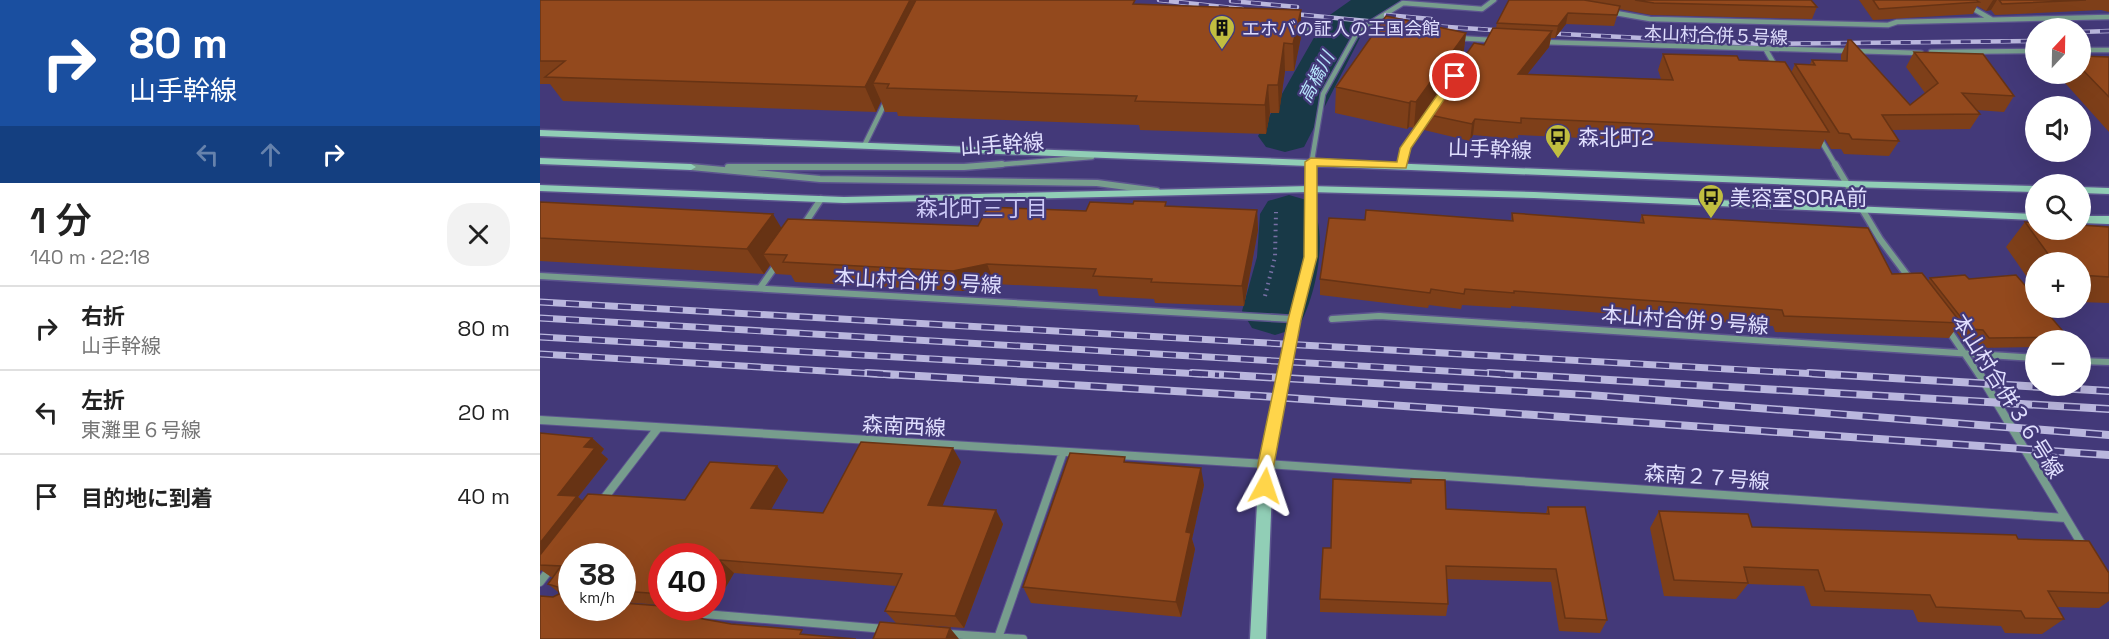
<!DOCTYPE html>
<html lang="ja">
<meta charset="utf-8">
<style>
body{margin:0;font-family:"Space Grotesk","Noto Sans JP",sans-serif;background:#f2f2f2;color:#222;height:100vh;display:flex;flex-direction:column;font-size:22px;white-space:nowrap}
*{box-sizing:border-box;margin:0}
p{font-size:20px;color:#767676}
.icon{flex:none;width:33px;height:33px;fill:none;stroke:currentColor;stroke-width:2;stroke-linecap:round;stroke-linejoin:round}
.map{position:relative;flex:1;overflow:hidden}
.details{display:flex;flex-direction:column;background:#fff;width:540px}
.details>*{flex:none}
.banner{background:#1a4fa0;color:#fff;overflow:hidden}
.needle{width:39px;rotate:22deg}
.controls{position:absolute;left:1485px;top:18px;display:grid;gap:12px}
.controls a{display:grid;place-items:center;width:66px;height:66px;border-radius:50%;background:#fff;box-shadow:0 6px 24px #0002;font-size:30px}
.speed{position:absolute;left:18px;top:543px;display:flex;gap:12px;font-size:30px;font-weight:700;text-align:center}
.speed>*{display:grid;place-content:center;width:78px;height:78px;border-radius:50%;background:#fff;box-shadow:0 6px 24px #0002;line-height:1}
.speed small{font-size:15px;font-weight:400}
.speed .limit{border:9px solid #d22;background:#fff;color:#111}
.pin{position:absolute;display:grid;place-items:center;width:51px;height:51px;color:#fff;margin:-26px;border:3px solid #fff;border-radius:50%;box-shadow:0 2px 6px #0007}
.me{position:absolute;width:66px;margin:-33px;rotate:5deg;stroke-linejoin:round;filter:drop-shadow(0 0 4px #0008)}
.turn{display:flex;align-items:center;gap:21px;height:126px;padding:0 30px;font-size:27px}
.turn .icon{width:78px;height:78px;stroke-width:2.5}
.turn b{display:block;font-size:42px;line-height:51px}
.lanes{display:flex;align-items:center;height:57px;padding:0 30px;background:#0003;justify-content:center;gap:30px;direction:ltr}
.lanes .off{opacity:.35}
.round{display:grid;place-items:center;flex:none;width:63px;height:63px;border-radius:24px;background:#f2f2f2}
.head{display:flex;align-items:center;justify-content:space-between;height:102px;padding:0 30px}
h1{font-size:36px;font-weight:600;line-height:45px}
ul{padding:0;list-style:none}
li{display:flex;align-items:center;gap:18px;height:84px;padding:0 30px;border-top:2px solid #e0e0e0}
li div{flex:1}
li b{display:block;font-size:22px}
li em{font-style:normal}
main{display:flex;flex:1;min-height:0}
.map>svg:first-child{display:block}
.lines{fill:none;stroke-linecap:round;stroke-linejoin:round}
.river{fill:#183947;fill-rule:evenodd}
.street-far2-casing{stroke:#5c548e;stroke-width:7}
.street-far1-casing{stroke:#5c548e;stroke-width:9}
.street-casing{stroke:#5c548e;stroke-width:10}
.secondary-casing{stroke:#5c548e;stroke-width:3}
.path{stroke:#7770a5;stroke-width:4;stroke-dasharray:1.5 4.5;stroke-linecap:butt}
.street-far2{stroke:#779d8d;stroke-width:4.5}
.street-far1{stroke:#779d8d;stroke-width:6}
.street{stroke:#779d8d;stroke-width:8}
.secondary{fill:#91ceb6;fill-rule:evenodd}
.rail-far2-casing{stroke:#bab7de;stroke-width:4.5}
.rail-far1-casing{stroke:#bab7de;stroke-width:7}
.rail-casing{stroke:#bab7de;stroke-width:8}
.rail-far2{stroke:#433979;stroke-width:3;stroke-dasharray:10;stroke-linecap:butt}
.rail-far1{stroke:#433979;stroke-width:4.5;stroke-dasharray:13;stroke-linecap:butt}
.rail{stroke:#433979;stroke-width:5;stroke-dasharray:16;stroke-linecap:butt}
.wall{fill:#7e3f19}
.shaded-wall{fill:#673314}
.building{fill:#93491d;stroke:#673314;stroke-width:1.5}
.route{fill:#ffd54a;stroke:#a68a30;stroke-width:1.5}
.labels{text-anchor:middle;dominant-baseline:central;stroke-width:4.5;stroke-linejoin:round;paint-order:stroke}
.far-poi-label{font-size:18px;fill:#e0dffe;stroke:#433979;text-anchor:start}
.far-street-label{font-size:18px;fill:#e0dffe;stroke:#433979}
.far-water-label{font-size:18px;font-style:italic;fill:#b6e5fb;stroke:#433979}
.poi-label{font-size:21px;fill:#e0dffe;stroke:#433979;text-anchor:start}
.street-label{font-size:21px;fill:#e0dffe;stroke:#433979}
.neighbourhood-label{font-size:22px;fill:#ccc9f7;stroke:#433979}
</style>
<main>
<section class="details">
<div class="banner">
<div class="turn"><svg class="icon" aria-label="right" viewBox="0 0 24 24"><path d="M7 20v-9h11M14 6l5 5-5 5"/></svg><div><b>80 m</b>山手幹線</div></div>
<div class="lanes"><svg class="icon off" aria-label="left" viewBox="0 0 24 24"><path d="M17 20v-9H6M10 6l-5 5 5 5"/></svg><svg class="icon off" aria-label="ahead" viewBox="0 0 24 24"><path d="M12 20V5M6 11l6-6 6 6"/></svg><svg class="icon" aria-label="right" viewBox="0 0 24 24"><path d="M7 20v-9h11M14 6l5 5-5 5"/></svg></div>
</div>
<div class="head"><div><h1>1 分</h1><p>140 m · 22:18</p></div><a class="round"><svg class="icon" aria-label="close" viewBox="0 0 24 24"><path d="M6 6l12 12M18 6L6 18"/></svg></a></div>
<ul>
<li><svg class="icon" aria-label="right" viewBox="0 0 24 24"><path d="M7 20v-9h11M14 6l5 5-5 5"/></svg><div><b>右折</b><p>山手幹線</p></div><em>80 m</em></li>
<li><svg class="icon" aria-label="left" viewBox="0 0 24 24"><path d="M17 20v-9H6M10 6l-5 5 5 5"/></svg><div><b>左折</b><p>東灘里６号線</p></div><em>20 m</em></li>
<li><svg class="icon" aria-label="arrive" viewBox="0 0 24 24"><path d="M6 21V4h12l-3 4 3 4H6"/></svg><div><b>目的地に到着</b></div><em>40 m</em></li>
</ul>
</section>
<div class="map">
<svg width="1569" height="639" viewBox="0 0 1569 639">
<rect width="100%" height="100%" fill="#433979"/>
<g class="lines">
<path class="river" d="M811,0h50l-7,9 -32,25 -58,113 -19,5 -19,-5 -8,-11 62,-109 7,-10z
M749,195l21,6c20,31 6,96 -12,127l-23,7 -23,-7 -10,-17 15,-54 3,-43 8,-13z"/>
<defs>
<path id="street-far2" d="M1418,0l33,19
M1070,12l40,7 238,6 9,-3 212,-5
M755,27l22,2
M917,38l35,2
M1001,42l380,11
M1226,50l11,19
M1540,50h29
M1391,52l105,-1
M1280,139l16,27
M324,146l22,-45
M862,165l4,-17 23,-33
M443,166l109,-9
M771,166l12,-72 35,-63 45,-28 79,6 12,-9"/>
<path id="street-far1" d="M1295,164l45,75 30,40
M151,167l129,12 277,4 60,8
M188,167h236l38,-3
M263,226l18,-27
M0,276l754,43
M220,288l17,-24
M792,319l47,-3 657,42
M1407,328l32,47
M1540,361l29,1
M743,375l11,-56 17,-62v-93"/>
<path id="street" d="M1439,373l87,145
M0,420l726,44 800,54 18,30
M726,464l18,-91
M62,501l56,-73
M0,582l10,-13
M152,613l193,16
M409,634l74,5
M458,638l65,-186"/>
<path id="secondary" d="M0,130l1308,51 188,5v6l-188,-5 -1308,-51z
M0,158l151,6 5,3 -5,3 -151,-6z
M0,185l304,12 465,-11 225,6 502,22v6l-502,-22 -225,-6 -465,11 -304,-12z
M1540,187l29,1v6l-29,-1z
M1540,216h29v8l-29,-1z
M726,458l5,2 2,4 -7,175h-16l9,-175 2,-4z"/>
</defs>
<use href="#street-far2" class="street-far2-casing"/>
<use href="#street-far1" class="street-far1-casing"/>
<use href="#street" class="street-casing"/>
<use href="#secondary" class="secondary-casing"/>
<path class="path" d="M725,296l10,-39 1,-45"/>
<use href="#street-far2" class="street-far2"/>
<use href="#street-far1" class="street-far1"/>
<use href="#street" class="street"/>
<use href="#secondary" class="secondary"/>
<defs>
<path id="rail-far2" d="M619,0l83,9
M691,1l66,6
M744,13l114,11
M846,15l45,4
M878,25l90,6
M1540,32l29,-1
M1001,33l223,11 272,-3"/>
<path id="rail-far1" d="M0,302l1294,73
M0,318l975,57
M0,337l679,38
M0,354l353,21"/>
<path id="rail" d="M327,373l393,23 849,59
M652,373l397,22 520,40
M949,373l620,36
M1269,373l300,18"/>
</defs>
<use href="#rail-far2" class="rail-far2-casing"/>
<use href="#rail-far1" class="rail-far1-casing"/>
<use href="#rail" class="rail-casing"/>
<use href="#rail-far2" class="rail-far2"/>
<use href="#rail-far1" class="rail-far1"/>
<use href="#rail" class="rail"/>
</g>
<path class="wall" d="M0,0l596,4 165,33 -7,34h-9l-6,42h-9l-4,21 -126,-4 -1,-5 -241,-9 -1,-4h-12l-4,-11 -5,11 -313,-11 -13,-17h-10z
M969,0h302l6,7 -5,12 -161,-4 -32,-6 -5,17 -48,-2 -11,14h-4l-2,9 -22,27 134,5 -3,-9 5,-16 76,6 52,13 4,-9h15l2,-4 29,1v-6l7,-15 62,65 15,-12 -19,-26 8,-15 100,44 -10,16 -27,-2 3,4 -10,15 -78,1 7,11 -10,15 -45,-2 -3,-5h-10l-6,-10 -5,10 -302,-14v4l-45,-4 -3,6 -46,-11 1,-16 59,-69 12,-17 1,-5z
M1319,0h250v12l-8,-2 -106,5 -4,-5 -5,1 -9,-5 -4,8 -100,6z
M926,33l-3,24 -49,71 -5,-1 -2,2 -72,-16 1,-26z
M1540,56l29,1v75l-52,-58h23z
M0,202l241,26 197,-2 108,-15 81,-5 90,4 1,20 -14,76 -89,-3 -1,-4 -55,-3 -2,-7 -102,-5 -33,7 -167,-9 -4,-7 -15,-1 -6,-9 -6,9 -224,-13z
M972,213l127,10 3,-8 250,59 36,7 2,-3 39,1 99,58 -3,3h-29v7l-55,1 -6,-8 -13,-1 -7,-9 -6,8 -174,-6 -2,-6 -262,-20v2l-49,-3 -1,4 -32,-4 -1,3 -108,-13v-16l191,-58z
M1485,222l84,5v76l-29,-1v-40h-44v28l-30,-43z
M0,433l52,5 12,11 -3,4 7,6 -30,38 5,4 102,-1 92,-34 11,14 -17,29 52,4 138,-51 -19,44 61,18 -39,104 -68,-5 -11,-12 11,-25 -162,-13 -21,36 -22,-1h21l-50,-52v49l-40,-3v-46l-82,83 13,-42 6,-3 -1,-2 -10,-8 5,-7h-2l-10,-7 -1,2z
M587,462l77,23 -12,54 3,10 -14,68 -150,-14 -8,-16z
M871,479l35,30 100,4 2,-6 59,113 -7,13 -41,-2 -8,-49 -104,-3 1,25 -2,12 -126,-4v-13l11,-51 79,-66z
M1119,511l93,16 266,12 91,34v28l-10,7 -42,-1 7,12 -22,15 -37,-1 -4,-7 -83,-4 -5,-12 -102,-4 -7,-20 -56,-2 -12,15 -72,-3 -14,-68z"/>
<path class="shaded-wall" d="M370,0h12l-49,83 8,18 -5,11 -11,-25z
M1453,0h4l-6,10 -5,1z
M761,10v27l-7,34 -1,-27z
M1028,13l-2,11 -11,14 3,-12z
M1012,31l-3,16 -34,43 3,-16z
M926,33l-3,24 -49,71 2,-26z
M744,43l1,28 -6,42 -1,-28z
M728,85l2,28 -4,21 -1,-29z
M871,101l-2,26 -2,2 2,-26z
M935,119l-2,16 -3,6 2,-17z
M717,210l1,20 -14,76 -2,-20z
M233,214l15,25 -25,15 7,11 -6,9 -17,-25z
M447,264l8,20 -33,7 -9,-20z
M52,438l12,11 -3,4 7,6 -30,38 12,10 -50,58v-22l18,-48 26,-48z
M413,448l8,14 -24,57 -9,-14z
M237,466l11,14 -24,42 -13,-14z
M661,468l3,17 -12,54 3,10 -14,68 -5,-15 10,-70z
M456,510l7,14 -39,104 -9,-12z
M180,560l14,13 -21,36 -2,-1h1v-36z
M151,608l15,13 -20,-5z
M410,628l9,11h-13z"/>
<path class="building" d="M0,0h370l-45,87 -320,-10 20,-16h-25z
M376,0h219l-2,4 168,6 -8,34 -9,-1 -6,42h-10l-3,20 -130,-4 2,-5 -250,-8 2,-4 -16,-1z
M969,0h75l36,6 -3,9 -49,-2 -10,13 -61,-3z
M1095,0h176l6,7 -163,-4z
M1333,0h103l3,2 -100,7z
M1459,0h87l-84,4z
M846,16l80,17 -50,69 -5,-1 -2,2 -73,-16z
M953,28l59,3 -34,43 155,6 -10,-26 74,2 2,4 46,2 44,70 -308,-14v5l-46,-4 -3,5 -47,-10 49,-71 10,2z
M1308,40h3l59,65 28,-22 -24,-31 69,2 31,42 -52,-3 18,21 -98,1 17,26 -47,-2 -3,-5 -10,-1 -44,-69 20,1 -3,-5 35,1z
M1540,56l29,1v40l-29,-30z
M594,201l32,1 -1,4 92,4 -15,76 -91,-4 1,-3 -59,-3 3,-7 -109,-5 -34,7 -170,-9 4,-7 -24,-1 25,-35 190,7 10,-19 98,4 4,-9 43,2z
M0,202l233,12 -26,35 -207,-11z
M826,210l147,11 -1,-8 132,10 -2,-8 226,13 24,46 30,-1 39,50 -177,-7 -2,-6 -268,-19v2l-49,-4 -1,5 -33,-5 -1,4 -110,-14 9,-61 36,2z
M1485,222l11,1v7h44v-5l29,2v50l-29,-2v-13h-26z
M1425,275l4,4 47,-4 20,23v10h7l25,29 -79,1 -6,-8 -13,-1 -40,-51z
M0,433l52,5 -8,9 11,1 -37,47 19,1 -37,47z
M321,442l92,6 -25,57 68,5 -41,106 -70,-5 17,-37 -182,-14 -8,12v-16h-50v38l-40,-3v-35h-50v52h50v-5l40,3v2h29l-5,8 45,8 71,6 -2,4 56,5h-316v-43l13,1 6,-3 -1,-7 -10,-3 13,-18 -21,-1v-10l48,-61 97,6 25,-38 67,4 -26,42 72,5z
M530,453l55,4 -1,5 77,6 -15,64 5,1 -15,69 -153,-15z
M793,479l78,4v-4l34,1 1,29 103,5 -1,-7h37l22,113 -42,-2 -9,-49 -110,-3 2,38 -128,-5 3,-51h8z
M1119,511l89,3 4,13 264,8 2,4 71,2 20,32v20l-61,-2 16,28 -39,-1 -4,-7 -85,-4 -6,-12 -105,-4 -7,-21 -74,-3 4,16 -74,-3z
M340,622l70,6 -4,11h-73z"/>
<path class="route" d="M912,74l8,2 -49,72 -5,20 -89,-2v91l-16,63 -27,144 -4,27h-11l-2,-5 1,-22 30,-144 16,-63 1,-95 6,-4 86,4 3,-14z"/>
<defs>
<symbol id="building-pin" viewBox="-11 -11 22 30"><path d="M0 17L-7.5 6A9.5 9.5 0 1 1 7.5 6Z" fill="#c1be40" stroke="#433979"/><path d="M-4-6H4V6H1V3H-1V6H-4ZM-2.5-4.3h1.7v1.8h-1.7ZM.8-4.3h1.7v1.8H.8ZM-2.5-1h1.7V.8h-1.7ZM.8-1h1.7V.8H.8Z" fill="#111"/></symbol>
<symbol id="bus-pin" viewBox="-11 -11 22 30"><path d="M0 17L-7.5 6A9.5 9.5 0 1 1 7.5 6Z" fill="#c1be40" stroke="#433979"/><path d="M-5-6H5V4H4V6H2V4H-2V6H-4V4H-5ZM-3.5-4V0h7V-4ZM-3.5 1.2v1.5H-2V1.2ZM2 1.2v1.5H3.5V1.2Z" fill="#111"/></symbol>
</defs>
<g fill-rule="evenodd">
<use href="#building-pin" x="667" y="13" width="30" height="40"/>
<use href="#bus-pin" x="1003" y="122" width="30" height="40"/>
<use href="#bus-pin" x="1156" y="182" width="30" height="40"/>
</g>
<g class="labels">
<g class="far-poi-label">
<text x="702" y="28">エホバの証人の王国会館</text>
</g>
<g class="far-street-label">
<text transform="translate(1176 35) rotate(2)">本山村合併５号線</text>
</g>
<g class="far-water-label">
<text transform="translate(776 77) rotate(-62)">高橋川</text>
</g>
<g class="poi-label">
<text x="1038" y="137">森北町2</text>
<text x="1190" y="197">美容室SORA前</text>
</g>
<g class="street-label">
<text transform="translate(462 144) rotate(-4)">山手幹線</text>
<text transform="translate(950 149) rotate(2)">山手幹線</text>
<text transform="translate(378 281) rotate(3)">本山村合併９号線</text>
<text transform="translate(1145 320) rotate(4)">本山村合併９号線</text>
<text transform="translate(1468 396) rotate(58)">本山村合併３６号線</text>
<text transform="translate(364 426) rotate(3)">森南西線</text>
<text transform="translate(1167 477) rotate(4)">森南２７号線</text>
</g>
<g class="neighbourhood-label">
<text x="442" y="208">森北町三丁目</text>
</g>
</g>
</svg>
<div class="controls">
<a><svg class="needle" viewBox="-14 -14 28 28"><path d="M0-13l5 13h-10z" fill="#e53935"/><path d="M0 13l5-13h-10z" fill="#767676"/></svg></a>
<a><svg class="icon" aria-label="sound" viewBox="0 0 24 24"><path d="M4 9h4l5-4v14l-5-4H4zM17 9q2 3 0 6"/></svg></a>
<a><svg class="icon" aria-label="search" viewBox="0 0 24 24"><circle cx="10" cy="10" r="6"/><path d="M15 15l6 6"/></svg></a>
<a>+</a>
<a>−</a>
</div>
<div class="speed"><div>38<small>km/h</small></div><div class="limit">40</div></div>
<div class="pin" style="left:915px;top:76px;background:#d93025"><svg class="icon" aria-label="arrive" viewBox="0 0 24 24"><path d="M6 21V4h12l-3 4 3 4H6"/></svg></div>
<svg class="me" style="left:725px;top:486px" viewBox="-20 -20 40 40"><path d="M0-17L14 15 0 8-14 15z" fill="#ffd54a" stroke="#fff" stroke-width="4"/></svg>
</div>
</main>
